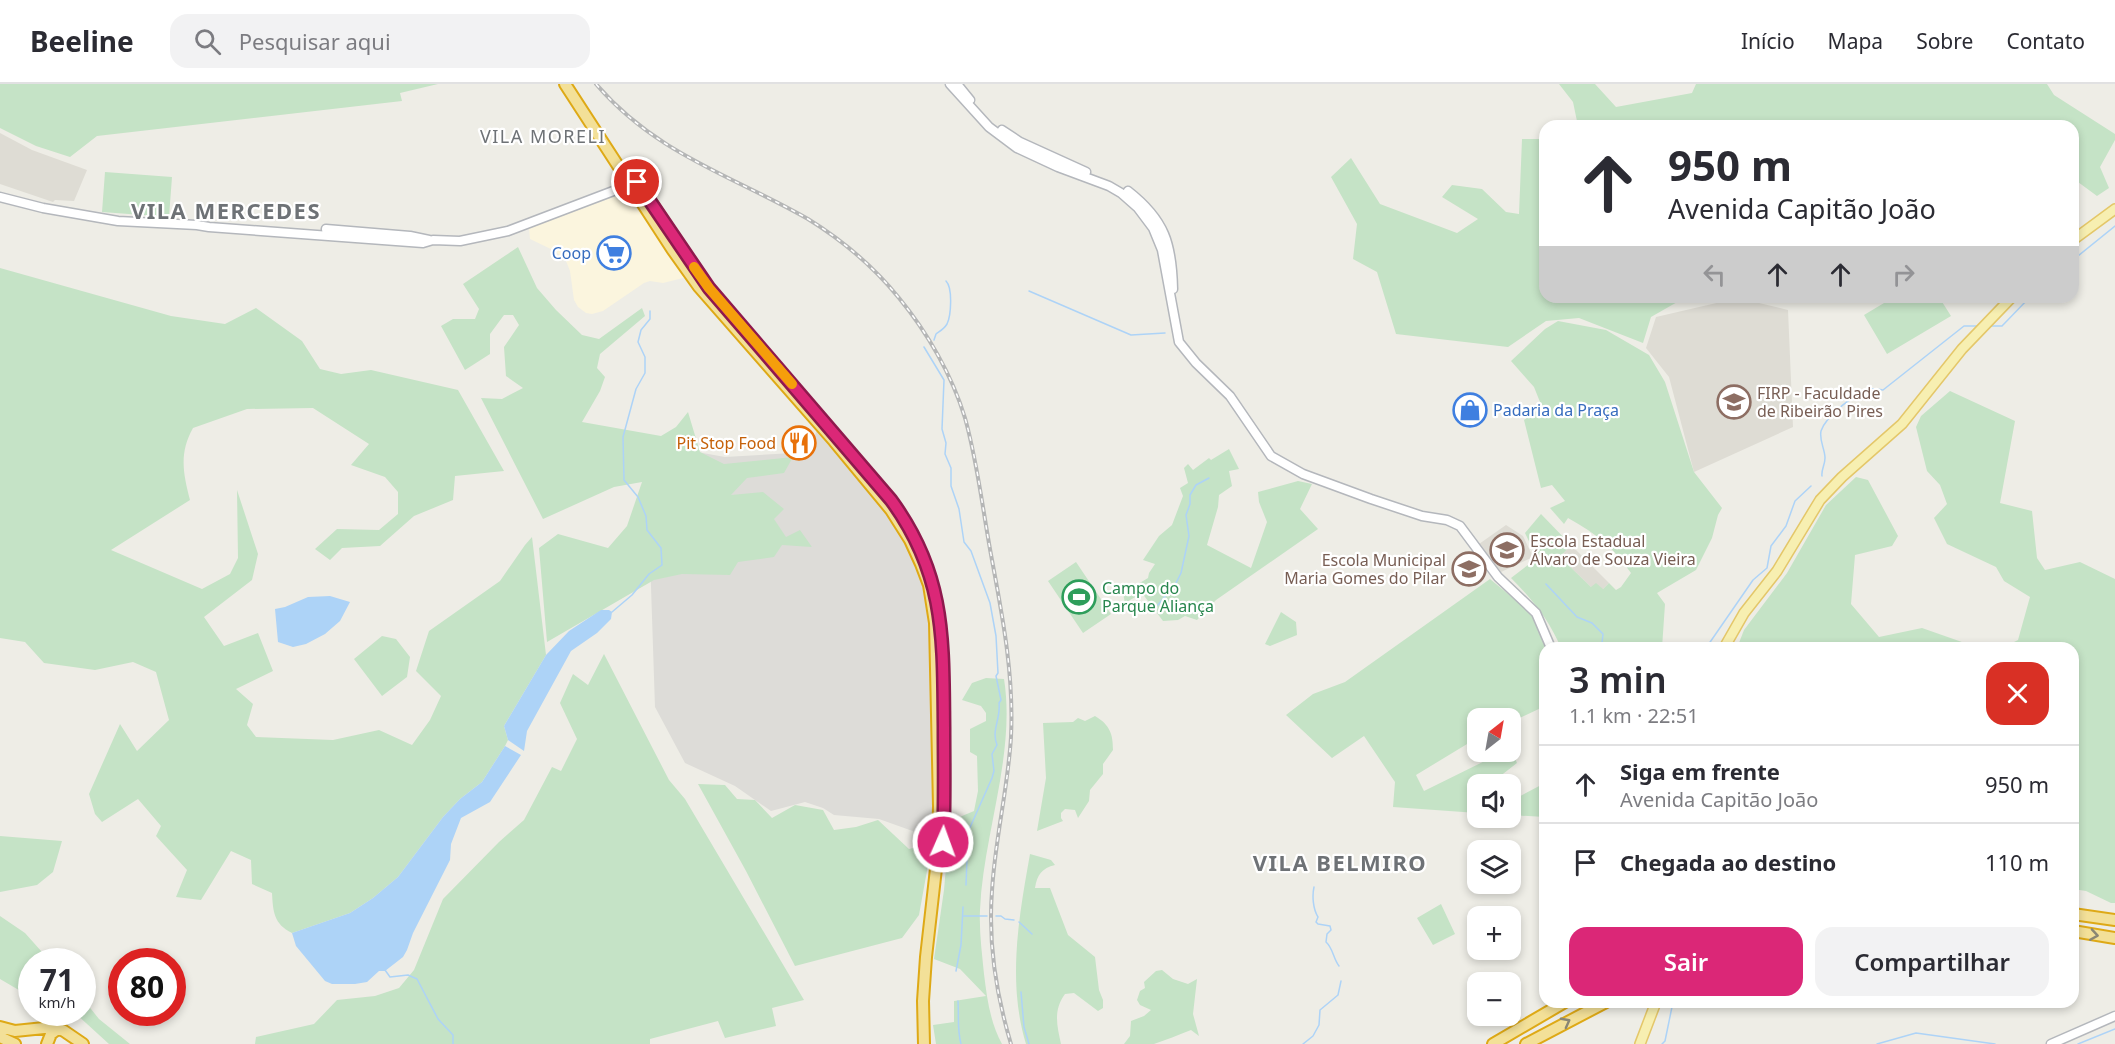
<!DOCTYPE html>
<html lang="pt">
<meta charset="utf-8">
<style>
body{margin:0;font-family:"Noto Sans",sans-serif;background:#f2f2f3;color:#2b2b33;height:100vh;display:flex;flex-direction:column;font-size:22px;white-space:nowrap}
*{box-sizing:border-box;margin:0}
p{font-size:20px;color:#7c7c81}
.icon{flex:none;width:33px;height:33px;fill:none;stroke:currentColor;stroke-width:2;stroke-linecap:round;stroke-linejoin:round}
.map{position:relative;flex:1;overflow:hidden}
.panel{position:absolute;left:1539px;top:558px;width:540px;height:366px;display:flex;flex-direction:column;background:#fff;border-radius:18px;box-shadow:0 3px 9px #0003}
.panel>*{flex:none}
.top-card{position:absolute;left:1539px;top:36px;width:540px;height:183px;border-radius:18px;box-shadow:0 3px 9px #0003;background:#fff;color:#2b2b33;overflow:hidden}
.needle{width:39px;rotate:31deg}
.controls{position:absolute;left:1467px;top:624px;display:grid;gap:12px}
.controls a{display:grid;place-items:center;width:54px;height:54px;border-radius:12px;background:#fff;box-shadow:0 3px 9px #0003;font-size:30px}
.speed{position:absolute;left:18px;top:864px;display:flex;gap:12px;font-size:30px;font-weight:700;text-align:center}
.speed>*{display:grid;place-content:center;width:78px;height:78px;border-radius:50%;background:#fff;box-shadow:0 3px 9px #0003;line-height:1}
.speed small{font-size:15px;font-weight:400}
.speed .limit{border:9px solid #d22;background:#fff;color:#111}
.pin{position:absolute;display:grid;place-items:center;width:51px;height:51px;color:#fff;margin:-26px;border:3px solid #fff;border-radius:50%;box-shadow:0 2px 6px #0007}
.me{position:absolute;width:66px;margin:-33px;rotate:2deg;stroke-linejoin:round;filter:drop-shadow(0 0 4px #0008)}
.turn{display:flex;align-items:center;gap:21px;height:126px;padding:0 30px;font-size:27px}
.turn .icon{width:78px;height:78px;stroke-width:2.5}
.turn b{display:block;font-size:42px;line-height:51px}
.lanes{display:flex;align-items:center;height:57px;padding:0 30px;background:#0003;justify-content:center;gap:30px;direction:ltr}
.lanes .off{opacity:.35}
.round{display:grid;place-items:center;flex:none;width:63px;height:63px;border-radius:18px;background:#f2f2f3}
.overview{display:flex;align-items:center;justify-content:space-between;height:102px;padding:0 30px}
h1{font-size:36px;font-weight:600;line-height:45px}
.cta{display:flex;gap:12px;margin-top:auto;padding:12px 30px}
.cta a{flex:1;height:69px;border-radius:18px;background:#db2777;color:#fff;font-size:24px;font-weight:600;line-height:69px;text-align:center}
.cta a+a{background:#f2f2f3;color:#2b2b33}
ul{padding:0;list-style:none}
li{display:flex;align-items:center;gap:18px;height:78px;padding:0 30px;border-top:2px solid #e1e1e2}
li div{flex:1}
li b{display:block;font-size:22px}
li em{font-style:normal}
header{display:flex;align-items:center;gap:36px;box-sizing:border-box;height:84px;padding:0 30px;background:#fff;border-bottom:2px solid #e1e1e2}
header strong{font-size:28px}
nav{display:flex;gap:33px;margin-inline-start:auto;font-size:21px}
.search{width:420px;height:54px;background:#f2f2f3;display:flex;align-items:center;gap:15px;box-sizing:border-box;padding:0 21px;border-radius:18px;color:#7c7c81;font-size:22px}
.map>svg:first-child{display:block}
.commercial{fill:#fbf5de}
.industrial{fill:#dddcd8}
.education{fill:#dedcd4}
.green{fill:#c5e3c6}
.water{fill:#add3f7}
.lines{fill:none;stroke-linecap:round;stroke-linejoin:round}
.stream{stroke:#add3f7;stroke-width:1.5}
.secondary-casing{stroke:#b4b7bc;stroke-width:11}
.primary-casing{stroke:#e4c769;stroke-width:12}
.highway-casing{stroke:#dea916;stroke-width:14}
.secondary{stroke:#fff;stroke-width:8}
.primary{stroke:#f7efb1;stroke-width:9}
.highway{stroke:#f3e098;stroke-width:10}
.rail-casing{stroke:#b5b6b6;stroke-width:4}
.rail{stroke:#fff;stroke-width:1.5;stroke-dasharray:4.5;stroke-linecap:butt}
.oneway{stroke:#8a8674}
.route-casing{stroke:#8e194d;stroke-width:15}
.route{stroke:#db2777;stroke-width:10}
.slow{stroke:#f59e0b;stroke-width:10}
.labels{text-anchor:middle;dominant-baseline:central;stroke-width:4.5;stroke-linejoin:round;paint-order:stroke}
.shop-label{font-size:16px;fill:#366cbe;stroke:#fff;text-anchor:end}
.education-label{font-size:16px;fill:#785e54;stroke:#fff;text-anchor:start}
.food-label{font-size:16px;fill:#c56008;stroke:#fff;text-anchor:end}
.leisure-label{font-size:16px;fill:#27864d;stroke:#fff;text-anchor:start}
.neighbourhood-label{font-size:18px;letter-spacing:1.5px;fill:#6e7276;stroke:#fff}
.district-label{font-size:22px;font-weight:bold;letter-spacing:1.5px;fill:#6e7276;stroke:#fff}
</style>
<header>
<strong>Beeline</strong>
<div class="search"><svg class="icon" aria-label="search" viewBox="0 0 24 24"><circle cx="10" cy="10" r="6"/><path d="M15 15l6 6"/></svg>Pesquisar aqui</div>
<nav><a>Início</a><a>Mapa</a><a>Sobre</a><a>Contato</a></nav>
</header>
<div class="map">
<svg width="2115" height="960" viewBox="0 0 2115 960">
<rect width="100%" height="100%" fill="#eeede6"/>
<path class="commercial" d="M630,107l57,86 -24,6 -13,-2 -6,2 -41,28 -11,3 -6,-1 -8,-6 -4,-7 -4,-29 -4,-10 -11,-10 -25,-12 -1,-11z"/>
<path class="industrial" d="M818,343l78,98 14,26 10,25 7,28 4,60 4,175 -56,-20 -45,-4 -11,-7 -18,-6 -34,9 -36,-25 -50,-23 -30,-56 -7,-211 38,-46 39,7 68,-4 17,-4z"/>
<path class="education" d="M0,49l32,17 55,20 -13,31 -19,-1 -2,2 -53,-18z
M1738,214l50,12 5,117 -99,45 -25,-95 -23,-29 10,-31z
M1506,441l17,11 10,21 -32,15 -22,-28z
M1571,461l38,38 -6,6 -11,-1 -32,-31z
M1475,471l8,13 -19,14 -9,-14z"/>
<path class="green" d="M0,0h438l-38,9 2,8 -305,35 -27,21 -34,-11 -36,-18z
M1559,0h36l21,23 76,-14 4,-9h351l7,11 61,39v6l-15,27 9,21 -12,8 -19,-14 -5,-9v-47h-495l-5,-24z
M1522,55h23v158h141l-35,20 -8,26 -64,-25 -33,3 -38,26 -112,-13 -19,-62 -24,-13 4,-35 -26,-47 20,-19 29,46 77,29 21,-14 -36,-22 10,-12 30,4 24,23 13,2z
M105,88l67,5 -3,40 -67,-5z
M518,163l19,41 19,22 26,25 17,4 43,-31 3,8 -45,38 -3,14 8,9 -5,14 -18,31 79,14 15,-9 12,-15 12,40 24,12 69,-7 -9,16 -37,5 -16,17 32,-3 21,17 -10,10 12,18 14,-7 12,17 -30,-2 -8,12 -36,5 -8,13 -48,-1 -28,6 -107,62 -8,-94 19,-14 50,14 19,-22 15,-44 -28,5 -71,32 -62,-121 21,1 21,-11 -17,-12 -2,-29 15,-22 -6,-10h-9l-14,19v20l-25,16 -24,-44 12,-7h22l4,-10 -16,-25z
M0,184l171,48 54,8 31,-16 46,33 18,28 21,5 30,-4 87,20 46,81 -49,5 -2,24 -39,16 -34,30 -38,2 -12,12 -15,-11 22,-20 42,1 19,-16v-22l-13,-15 -34,-12 18,-21 -56,-36 -66,1 -54,19c-14,25 -10,45 -3,72l-79,50 91,39 28,-15 8,-16 -1,-68 21,64 -6,26 -48,37 20,29 34,-13 15,38 -37,18 17,15 -6,21 9,12 77,3 46,-10 33,15 18,-25 11,-24 -25,-25 13,-40 71,-50 25,-36 7,-8 14,118 -42,71 4,14 -3,6 -23,36 -22,17 -17,18 -45,60 -25,21 -23,15 -58,20c-18,-9 -19,-21 -20,-40l-20,-9 -1,-24 -20,-9 -30,49 -25,-3 11,-27 -31,-34 5,-10 -23,-27 -36,23 -7,-8 -6,-20 31,-70 17,27 32,-31 -13,-48 -23,-10 -38,8 -51,-7 -19,-21 -25,-4z
M1894,213h45l12,19 -64,38 -23,-39z
M1558,237l48,9 43,25 16,27 29,90 28,36 -4,7 -6,23 -16,32 -39,23 8,11 -3,44h-101c-12,-28 -28,-48 -50,-70l26,-20 -12,-25 16,-19 30,31 -11,12 31,30 5,-4 7,6 6,-6 7,7 5,-3 10,-14c-21,-29 -32,-37 -63,-55l-4,6 -14,-16 15,-7 -13,-16 -11,3 -17,-68 18,-13 -8,-20 -23,-26 34,-32z
M1950,307l65,30 -15,82 32,8 5,47 8,12 35,-8 35,17v324h-4l-25,-12 -13,-2v-241h-71l16,-8 12,-43 -26,-16 -8,-14 -49,-23 -13,-26 13,-14 -7,-19 -13,-14 -11,-44 5,-11z
M1229,365l10,20 -10,2 3,15 -13,9 -1,12 -11,38 44,23 16,-46 -8,-20 -1,-10 40,-11 14,3 -12,25 18,20 -102,71 -19,20 -12,-4 -7,4 -15,1 -21,-28 -17,10 -2,-10 25,-15 1,-5 6,-9 -12,-4 16,-24 13,-11 11,-29 -3,-8 8,-5 -4,-15 4,-4 5,6 16,-12 2,2z
M1856,393l12,3 30,56 -6,10 -37,9 -4,49 28,33 43,-9 57,20h-242l7,-18 43,-57 39,-68z
M1076,478l35,52 -28,19 -35,-52z
M1490,495l46,38 9,31v58l-34,16 -1,-4h-32l-1,20 -61,37 8,16 79,-39 8,-2 6,13 -27,21h-12l-1,10 -8,7 8,1v11l-84,-6 2,-25 -31,-46 -32,22 -46,-43 27,-21 32,-12z
M1281,528l15,10 1,13 -27,11 -5,-2z
M382,552l14,3 14,18 -3,20 -25,19 -28,-37z
M604,570l65,126 16,19 119,201 -32,8 4,18 -51,12 -7,-17 -68,18v5h-395l1,-7 58,-13 23,-24 38,-4 24,-8 15,-18 29,-71 56,-57 25,-22 28,-53 9,4 16,-32 -17,-36 13,-29 15,11z
M986,594l18,1c12,75 -21,156 -24,231 -1,21 2,43 4,64 3,24 6,48 18,70h-66l-3,-19 21,-3v-21l32,-5 -26,-27 -26,-10 10,-69 6,-69 24,-10 4,-20 -1,-35 -7,-4v-23l16,-8v-8l-5,-7 -19,-6 10,-17z
M1095,632c15,9 18,18 18,34l-10,14v10l-13,16 -1,11 -11,17 -3,-8 -10,-1 -4,4v5l2,3 -26,10 9,-53 -3,-55 30,-1 5,-4 7,3z
M698,700l27,1 12,14 18,1 17,18 23,-13 28,5 11,20 22,-3 22,-7 31,29 23,-6 -13,72 -17,23 -107,28 -49,-95z
M1543,700h2v33l-34,-2v-14z
M0,752l62,5 -9,31 -16,13 -37,7z
M1030,770l21,6 4,5c-13,3 -18,10 -20,23h15l18,47 27,22 4,33 4,10v8l-5,3 -24,-18 -9,1c-12,16 -8,32 -4,50h-35c-19,-62 -7,-128 4,-190z
M1441,820l14,30 -22,11 -16,-27z
M0,832l25,17 25,28 -18,1 -1,47 -2,-13 -29,-17z
M1162,886l11,9 15,5 9,-5 -4,35 6,22 -8,-6c-13,5 -25,10 -37,14 -9,0 -21,0 -30,0l6,-8 1,-15 13,-5 7,-6 -11,-5 -3,-5 3,-9 5,-3 -1,-6 12,-11z
M83,915l16,20 31,25h-21l-34,-31 7,-1z"/>
<path class="water" d="M330,512l20,6 -10,19 -15,13 -19,10 -13,3 -15,-5 -3,-33 10,-2 23,-10z
M601,526h8l3,2 -1,7 -14,14 -26,18 -44,80 -3,20 -16,-11 -4,-14 42,-71 23,-24z
M505,662l16,9 -31,47 -29,16 -10,26 -1,16 -37,73 -6,17 -4,7 -18,14h-6l-12,11 -12,2h-23l-7,-3 -29,-35 -4,-13 58,-20 23,-15 25,-21 45,-60 17,-18 22,-17z"/>
<g class="lines">
<path class="stream" d="M2073,176l42,-34
M1029,207l102,44 34,-2
M1989,242h13l28,-29
M934,256l2,-6c4,-3 8,-5 11,-10 4,-8 6,-36 -1,-43
M924,263l20,33 -2,49 4,14 -1,11 6,14v18l8,23 5,33 7,9 19,52 6,33 2,37 -2,3 5,24 -2,3c2,16 -8,27 -2,42l-5,9 2,17 -2,7 -24,54 -2,53
M1822,392c-1,-6 3,-11 3,-18 0,-9 -6,-17 -4,-27 5,-15 34,-38 49,-42 4,-1 8,0 13,1l81,-64h14
M1546,500l31,33 15,6 11,11 -1,9 7,5
M1158,521l18,-22 5,-10 8,-37 -3,-21 4,-11v-9l6,-10 13,-7
M612,528l20,-17 17,-21 13,-9 -1,-17 -14,-18 -1,-14 -8,-19 -14,-17 -1,-43 13,-48 9,-16v-16l-7,-15 3,-12 9,-11v-8
M1706,564l47,-68 14,-12 4,-22 15,-20 9,-25 16,-15
M1314,803c-2,9 -1,22 4,30l-2,5 2,2 12,2 1,4 -4,4 -1,8c7,6 7,16 13,24
M964,832h23
M996,832h5l4,3 9,1
M1019,838l13,12
M385,886l5,7 18,-2 9,4 21,40 15,16v9
M956,887l5,-26 2,-38
M1021,908l3,35 5,17
M958,917c1,15 -1,28 3,43
M1303,960l10,-8 6,-11 1,-15 18,-15 3,-14
M1662,960l3,-3 8,-39
M1877,960l39,-11 79,11
M2078,960l37,-15"/>
<defs>
<path id="secondary" d="M950,0l39,43 28,21 41,19 51,19 12,7 17,15 15,20 9,22 17,92 17,21 34,33 41,60 32,18 68,25 51,17 25,4 13,6 38,51 38,36 15,35
M957,0l13,16
M1002,46l18,12 66,30
M1128,107c37,29 44,53 45,98
M0,113l43,11 75,13 79,4 12,2 214,16 10,-3 27,1 48,-10 129,-49
M326,145l84,7 19,4
M2051,960l64,-28"/>
<path id="primary" d="M2073,156l42,-31
M1724,564l20,-35 33,-42 43,-71 22,-23 60,-53 60,-75 50,-52
M1640,960l16,-42"/>
<path id="highway" d="M565,0l107,165 27,38 135,154 57,69 19,30 11,24 8,21 6,38 4,183 -1,45 -12,106 -3,44 1,43
M652,120l46,69
M2073,830l42,6
M2073,847l42,7
M0,943l15,4 39,-4 10,4 19,13
M0,953l15,7
M47,960l4,-10 8,-6
M1493,960l72,-42
M1526,960l80,-42"/>
</defs>
<use href="#secondary" class="secondary-casing"/>
<use href="#primary" class="primary-casing"/>
<use href="#highway" class="highway-casing"/>
<use href="#secondary" class="secondary"/>
<use href="#primary" class="primary"/>
<use href="#highway" class="highway"/>
<defs>
<path id="rail" d="M596,0c60,70 135,91 212,135 34,21 66,48 91,79 28,34 53,77 66,120 13,46 18,95 27,142 11,59 22,116 19,177 -3,51 -16,102 -19,154 -4,52 4,103 19,153"/>
</defs>
<use href="#rail" class="rail-casing"/>
<use href="#rail" class="rail"/>
</g>
<defs><path id="oneway-chevron" d="M-2-3.5L2.5 0L-2 3.5" fill="none" stroke-width="1.6" stroke-linecap="round" stroke-linejoin="round" transform="scale(1.5)"/></defs>
<g class="oneway">
<use href="#oneway-chevron" transform="translate(2094 851) rotate(9)"/>
<use href="#oneway-chevron" transform="translate(1566 938) rotate(-28)"/>
</g>
<g class="lines">
<defs>
<path id="route" d="M637,98l72,106 182,212c55,75 52,139 53,227 0,38 1,76 -1,115"/>
</defs>
<use href="#route" class="route-casing"/>
<use href="#route" class="route"/>
<path class="slow" d="M694,183l15,21 83,96"/>
</g>
<defs>
<symbol id="supermarket-ring" viewBox="-11 -11 22 22"><circle r="9.5" fill="#fff" stroke="#3f7fe0" stroke-width="1.5"/><path d="M-6-5.5h2.5l.6 2H6L4.5 2H-2.5L-4.4-4H-6ZM-1.5 3.2a1.3 1.3 0 1 0 .1 0ZM3 3.2a1.3 1.3 0 1 0 .1 0Z" fill="#3f7fe0"/></symbol>
<symbol id="university-ring" viewBox="-11 -11 22 22"><circle r="9.5" fill="#fff" stroke="#8d6e63" stroke-width="1.5"/><path d="M0-5L7-2L0 1L-7-2ZM-4 1L0 2.5L4 1V4Q0 6-4 4Z" fill="#8d6e63"/></symbol>
<symbol id="shop-ring" viewBox="-11 -11 22 22"><circle r="9.5" fill="#fff" stroke="#3f7fe0" stroke-width="1.5"/><path d="M-5-2.5h2.3a2.7 3.5 0 0 1 5.4 0H5L5.5 6h-11ZM-1.5-2.5h3a1.5 2.3 0 0 0-3 0Z" fill="#3f7fe0"/></symbol>
<symbol id="restaurant-ring" viewBox="-11 -11 22 22"><circle r="9.5" fill="#fff" stroke="#e8710a" stroke-width="1.5"/><path d="M-5-6h1v4h1v-4h1v4h1v-4h1v5L-1.5 .5V6h-2V.5L-5-1ZM5-6V6H3V1.5H1.5Q1.5-4 5-6Z" fill="#e8710a"/></symbol>
<symbol id="school-ring" viewBox="-11 -11 22 22"><circle r="9.5" fill="#fff" stroke="#8d6e63" stroke-width="1.5"/><path d="M0-5L7-2L0 1L-7-2ZM-4 1L0 2.5L4 1V4Q0 6-4 4Z" fill="#8d6e63"/></symbol>
<symbol id="stadium-ring" viewBox="-11 -11 22 22"><circle r="9.5" fill="#fff" stroke="#2e9e5b" stroke-width="1.5"/><path d="M0-5a6.5 5 0 1 0 0 10a6.5 5 0 1 0 0-10ZM-3.5-1.8h7v3.6h-7Z" fill="#2e9e5b"/></symbol>
</defs>
<g fill-rule="evenodd">
<use href="#supermarket-ring" x="595" y="150" width="38" height="38"/>
<use href="#university-ring" x="1715" y="299" width="38" height="38"/>
<use href="#shop-ring" x="1451" y="307" width="38" height="38"/>
<use href="#restaurant-ring" x="780" y="340" width="38" height="38"/>
<use href="#school-ring" x="1488" y="447" width="38" height="38"/>
<use href="#school-ring" x="1450" y="466" width="38" height="38"/>
<use href="#stadium-ring" x="1060" y="494" width="38" height="38"/>
</g>
<g class="labels">
<g class="shop-label">
<text x="591" y="169">Coop</text>
<text x="1493" y="326" text-anchor="start">Padaria da Praça</text>
</g>
<g class="education-label">
<text x="1757" y="309">FIRP - Faculdade<tspan x="1757" dy="18">de Ribeirão Pires</tspan></text>
<text x="1530" y="457">Escola Estadual<tspan x="1530" dy="18">Álvaro de Souza Vieira</tspan></text>
<text x="1446" y="476" text-anchor="end">Escola Municipal<tspan x="1446" dy="18">Maria Gomes do Pilar</tspan></text>
</g>
<g class="food-label">
<text x="776" y="359">Pit Stop Food</text>
</g>
<g class="leisure-label">
<text x="1102" y="504">Campo do<tspan x="1102" dy="18">Parque Aliança</tspan></text>
</g>
<g class="neighbourhood-label">
<text x="543" y="52">VILA MORELI</text>
</g>
<g class="district-label">
<text x="226" y="126">VILA MERCEDES</text>
<text x="1340" y="778">VILA BELMIRO</text>
</g>
</g>
</svg>
<div class="controls">
<a><svg class="needle" viewBox="-14 -14 28 28"><path d="M0-13l5 13h-10z" fill="#e53935"/><path d="M0 13l5-13h-10z" fill="#7c7c81"/></svg></a>
<a><svg class="icon" aria-label="sound" viewBox="0 0 24 24"><path d="M4 9h4l5-4v14l-5-4H4zM17 9q2 3 0 6"/></svg></a>
<a><svg class="icon" aria-label="layers" viewBox="0 0 24 24"><path d="M12 4l9 5-9 5-9-5zM3 14l9 5 9-5"/></svg></a>
<a>+</a>
<a>−</a>
</div>
<div class="speed"><div>71<small>km/h</small></div><div class="limit">80</div></div>
<div class="pin" style="left:637px;top:98px;background:#d93025"><svg class="icon" aria-label="arrive" viewBox="0 0 24 24"><path d="M6 21V4h12l-3 4 3 4H6"/></svg></div>
<svg class="me" style="left:943px;top:758px" viewBox="-20 -20 40 40"><circle r="17" fill="#db2777" stroke="#fff" stroke-width="3"/><path d="M0-11L8 9 0 5-8 9z" fill="#fff"/></svg>
<div class="top-card">
<div class="turn"><svg class="icon" aria-label="ahead" viewBox="0 0 24 24"><path d="M12 20V5M6 11l6-6 6 6"/></svg><div><b>950 m</b>Avenida Capitão João</div></div>
<div class="lanes"><svg class="icon off" aria-label="left" viewBox="0 0 24 24"><path d="M17 20v-9H6M10 6l-5 5 5 5"/></svg><svg class="icon" aria-label="ahead" viewBox="0 0 24 24"><path d="M12 20V5M6 11l6-6 6 6"/></svg><svg class="icon" aria-label="ahead" viewBox="0 0 24 24"><path d="M12 20V5M6 11l6-6 6 6"/></svg><svg class="icon off" aria-label="right" viewBox="0 0 24 24"><path d="M7 20v-9h11M14 6l5 5-5 5"/></svg></div>
</div>
<section class="panel">
<div class="overview"><div><h1>3 min</h1><p>1.1 km · 22:51</p></div><a class="round" style="background:#d93025;color:#fff"><svg class="icon" aria-label="close" viewBox="0 0 24 24"><path d="M6 6l12 12M18 6L6 18"/></svg></a></div>
<ul>
<li><svg class="icon" aria-label="ahead" viewBox="0 0 24 24"><path d="M12 20V5M6 11l6-6 6 6"/></svg><div><b>Siga em frente</b><p>Avenida Capitão João</p></div><em>950 m</em></li>
<li><svg class="icon" aria-label="arrive" viewBox="0 0 24 24"><path d="M6 21V4h12l-3 4 3 4H6"/></svg><div><b>Chegada ao destino</b></div><em>110 m</em></li>
</ul>
<div class="cta"><a>Sair</a><a>Compartilhar</a></div>
</section>
</div>
